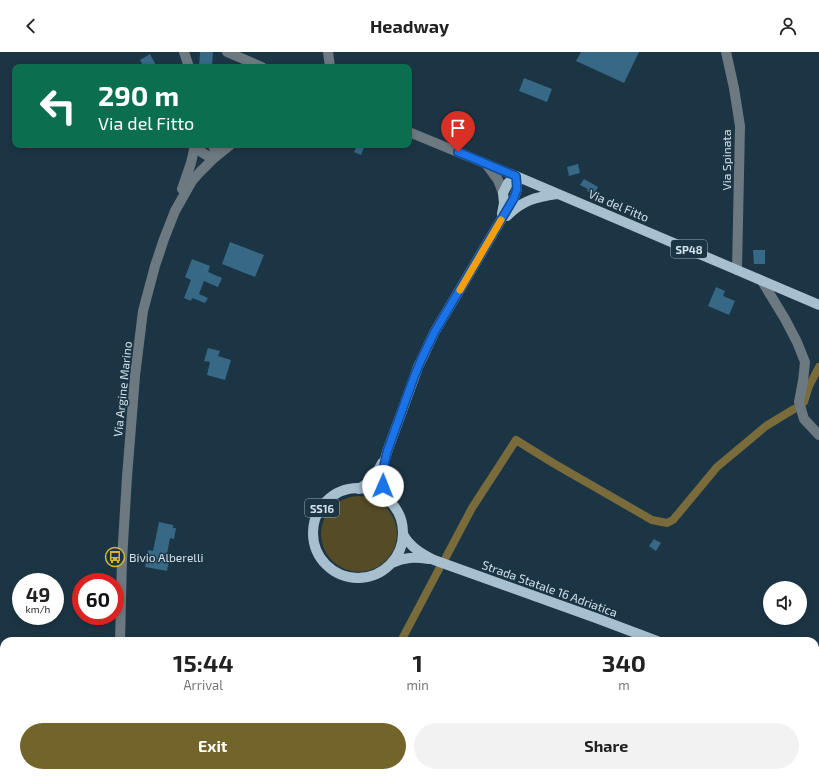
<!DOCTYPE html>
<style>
body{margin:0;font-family:"Exo 2",sans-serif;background:#f2f2f2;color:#222;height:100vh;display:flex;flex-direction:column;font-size:15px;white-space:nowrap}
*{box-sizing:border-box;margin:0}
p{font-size:13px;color:#767676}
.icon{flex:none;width:22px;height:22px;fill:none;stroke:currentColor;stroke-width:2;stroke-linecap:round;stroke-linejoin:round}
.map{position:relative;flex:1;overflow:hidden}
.drawer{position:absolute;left:0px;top:585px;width:819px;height:140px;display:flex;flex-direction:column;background:#fff;border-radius:12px 12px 0 0;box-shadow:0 2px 6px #0003}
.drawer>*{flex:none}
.top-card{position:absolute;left:12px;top:12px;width:400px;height:84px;border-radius:8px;box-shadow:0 2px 6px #0003;background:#0b6e4f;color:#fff;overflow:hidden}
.fabs{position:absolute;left:763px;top:529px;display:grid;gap:8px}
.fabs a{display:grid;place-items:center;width:44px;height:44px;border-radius:50%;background:#fff;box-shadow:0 2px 6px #0003;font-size:20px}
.speed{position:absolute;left:12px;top:521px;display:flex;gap:8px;font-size:20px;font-weight:700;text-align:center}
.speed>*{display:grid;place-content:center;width:52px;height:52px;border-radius:50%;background:#fff;box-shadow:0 2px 6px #0003;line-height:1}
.speed small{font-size:10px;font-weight:400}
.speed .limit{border:6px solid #d22;background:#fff;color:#111}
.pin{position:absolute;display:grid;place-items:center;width:34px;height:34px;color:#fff;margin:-41px -17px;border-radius:50% 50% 50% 0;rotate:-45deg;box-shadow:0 0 4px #0007}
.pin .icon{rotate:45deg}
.me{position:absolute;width:44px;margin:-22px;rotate:1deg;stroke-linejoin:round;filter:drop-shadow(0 0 3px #0008)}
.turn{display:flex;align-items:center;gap:14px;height:84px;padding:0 20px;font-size:18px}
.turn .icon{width:52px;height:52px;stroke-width:2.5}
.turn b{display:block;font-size:28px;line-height:34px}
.eta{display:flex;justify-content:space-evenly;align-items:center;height:68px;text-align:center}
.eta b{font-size:24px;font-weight:700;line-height:28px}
.primary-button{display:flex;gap:8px;margin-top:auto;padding:8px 20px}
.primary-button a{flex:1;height:46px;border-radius:24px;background:#73642a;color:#fff;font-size:16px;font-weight:700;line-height:46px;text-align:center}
.primary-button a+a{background:#f2f2f2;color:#222}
header{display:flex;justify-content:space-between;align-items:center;height:52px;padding:0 20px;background:#fff;font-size:18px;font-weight:700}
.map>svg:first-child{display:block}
.green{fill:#554b26}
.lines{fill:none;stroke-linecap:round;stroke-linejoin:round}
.stream{stroke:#7a6b3a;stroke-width:2.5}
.canal{stroke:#7a6b3a;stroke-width:8}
.building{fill:#376885}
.minor{stroke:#6d7981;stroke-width:10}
.major{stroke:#a7c0d0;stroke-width:10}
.route-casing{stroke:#114b97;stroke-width:10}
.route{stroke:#1a73e8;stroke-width:7}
.slow{stroke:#f59e0b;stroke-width:7}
.labels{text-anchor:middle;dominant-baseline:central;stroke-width:3;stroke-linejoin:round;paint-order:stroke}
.shield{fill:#1c3545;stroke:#9badb9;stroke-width:1}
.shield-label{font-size:11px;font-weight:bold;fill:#d2e1eb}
.street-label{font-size:12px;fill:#d2e1eb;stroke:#1c3545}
.poi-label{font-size:12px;fill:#d2e1eb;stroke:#1c3545;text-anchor:start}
</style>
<header><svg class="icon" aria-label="back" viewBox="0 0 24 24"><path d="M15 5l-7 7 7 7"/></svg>Headway<svg class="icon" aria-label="person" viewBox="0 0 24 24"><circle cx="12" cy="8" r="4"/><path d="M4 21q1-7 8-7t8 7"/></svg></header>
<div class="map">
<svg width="819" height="725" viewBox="0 0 819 725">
<rect width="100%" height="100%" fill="#1c3545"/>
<path class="green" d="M321 482a38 38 0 1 1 76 0a38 38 0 1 1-76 0Z"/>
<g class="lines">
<path class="stream" d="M0,616l4,1"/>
<path class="canal" d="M804,350l5,-16 10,-19
M446,505l26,-49 44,-68 37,23 99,57 15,3 6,-3 44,-53 49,-41 28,-17
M401,589l38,-72
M59,725l3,-4"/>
</g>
<path class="building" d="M200,0h13l-1,15h-13z
M581,0h58l-15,31 -48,-22z
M150,2l7,13h-13l-4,-7z
M524,26l28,11 -5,13 -28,-11z
M357,93h8l-4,10 -7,-3z
M578,112l2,9 -11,3 -2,-9z
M584,127l14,8 -4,7 -7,-3 1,-2 -8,-4z
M230,190l34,13 -9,22 -33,-13z
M753,198h12v14h-11z
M192,207l18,7 -2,6 14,6 -4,9 -14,-6 -5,13 9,4 -3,5 -13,-5 -1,3 -7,-3 7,-18 -6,-3z
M716,235l9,4 -2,5 12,5 -6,14 -21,-9z
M208,296l12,3 -2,5 13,4 -6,20 -18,-5 3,-13 -6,-1z
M159,470l14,3v3h3l-2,11 -4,-1 -3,16 3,1 -3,16 -22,-4 3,-17 5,1z
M654,487l7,4 -5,8 -7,-5z"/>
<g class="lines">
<path class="minor" d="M184,0l5,15
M227,0l35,15
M328,0l2,15
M726,0l8,36 6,38 -3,144
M409,80l107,44
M196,93c4,8 10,11 18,13
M213,93l2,6 -1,7
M487,113l11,15 5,13
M182,137l9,-26 4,-18
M762,229l23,38 12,23 8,20 -2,19 -4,21 5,17 15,16
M120,589l2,-81 5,-83 8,-101 8,-65 12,-45 9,-27 11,-28 17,-30 7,-8 15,-15 16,-13
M123,721l2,4
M92,725l3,-4"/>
<path class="major" d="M516,124l221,94 82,35
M502,162l2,-11 -1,-10 5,-10 8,-7
M507,164c16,-16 29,-19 50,-22
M313 481a45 45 0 1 1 90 0a45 45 0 1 1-90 0Z
M359,437c11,-7 18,-15 23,-26
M391,451l-6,-10 -2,-7 -1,-5 1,-14 4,-15 31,-85 16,-34 80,-135 3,-9 -1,-13
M403,482c7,13 19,20 31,26l162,58 61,23
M392,511c12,-6 23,-6 37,-4
M815,654l4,2"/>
</g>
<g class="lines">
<defs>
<path id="route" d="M383,434l-1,-11 5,-23 27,-75 8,-19 12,-25 80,-135 3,-9 -1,-13 -58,-24"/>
</defs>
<use href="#route" class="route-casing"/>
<use href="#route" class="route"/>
<path class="slow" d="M460,238l41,-70"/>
</g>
<defs>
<symbol id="bus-ring" viewBox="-11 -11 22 22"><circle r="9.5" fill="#1c3545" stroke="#d6b534" stroke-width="1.5"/><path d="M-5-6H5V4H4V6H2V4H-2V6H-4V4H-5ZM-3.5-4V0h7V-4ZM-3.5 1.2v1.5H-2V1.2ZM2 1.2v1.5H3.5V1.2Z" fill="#d6b534"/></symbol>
</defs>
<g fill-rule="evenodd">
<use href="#bus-ring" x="104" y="494" width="22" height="22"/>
</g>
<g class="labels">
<g class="shield">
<rect x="671" y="188" width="36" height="18" rx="3"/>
<rect x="305" y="447" width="34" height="18" rx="3"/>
</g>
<g class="shield-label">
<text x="689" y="197">SP48</text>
<text x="322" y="456">SS16</text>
</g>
<g class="street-label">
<text transform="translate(726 108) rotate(-90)">Via Spinata</text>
<text transform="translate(619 153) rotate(23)">Via del Fitto</text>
<text transform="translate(122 337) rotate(-84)">Via Argine Marino</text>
<text transform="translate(550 536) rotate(20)">Strada Statale 16 Adriatica</text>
</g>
<g class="poi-label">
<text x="129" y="505">Bivio Alberelli</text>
</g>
</g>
</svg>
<div class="fabs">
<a><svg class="icon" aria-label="sound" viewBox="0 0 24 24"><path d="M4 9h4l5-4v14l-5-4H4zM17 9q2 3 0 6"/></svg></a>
</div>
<div class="speed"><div>49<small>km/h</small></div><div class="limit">60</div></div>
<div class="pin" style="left:458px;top:100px;background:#d93025"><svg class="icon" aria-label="arrive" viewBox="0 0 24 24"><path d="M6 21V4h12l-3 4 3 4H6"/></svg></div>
<svg class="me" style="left:383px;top:434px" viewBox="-20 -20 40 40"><circle r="19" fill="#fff"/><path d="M0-13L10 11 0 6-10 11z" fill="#1a73e8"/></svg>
<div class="top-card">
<div class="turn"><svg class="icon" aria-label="left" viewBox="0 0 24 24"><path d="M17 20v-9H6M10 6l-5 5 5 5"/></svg><div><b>290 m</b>Via del Fitto</div></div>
</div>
<section class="drawer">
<div class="eta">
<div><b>15:44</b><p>Arrival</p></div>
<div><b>1</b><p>min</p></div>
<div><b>340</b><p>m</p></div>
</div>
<div class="primary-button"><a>Exit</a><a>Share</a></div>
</section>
</div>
